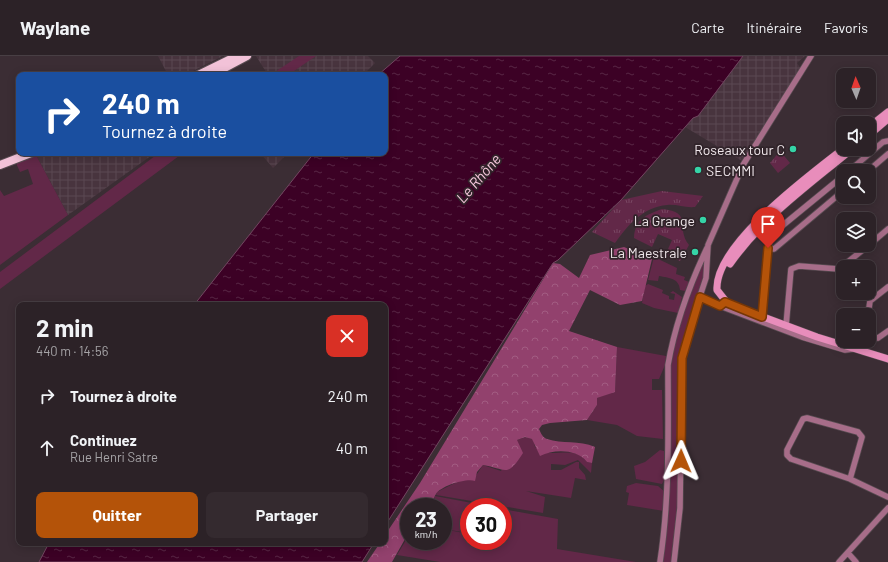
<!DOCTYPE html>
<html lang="fr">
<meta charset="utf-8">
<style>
body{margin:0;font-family:Barlow,sans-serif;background:#342a2f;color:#f1f3f6;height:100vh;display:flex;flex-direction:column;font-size:15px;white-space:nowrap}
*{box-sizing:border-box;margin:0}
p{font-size:13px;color:#a6a4a7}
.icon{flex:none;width:22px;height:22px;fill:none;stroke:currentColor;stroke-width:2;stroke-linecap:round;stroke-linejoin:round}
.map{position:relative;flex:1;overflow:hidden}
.drawer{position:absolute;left:16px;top:246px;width:372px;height:244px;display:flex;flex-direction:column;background:#2c2227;border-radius:8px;box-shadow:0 2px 10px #0003,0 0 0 1px #483f44}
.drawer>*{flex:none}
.guide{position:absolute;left:16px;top:16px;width:372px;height:84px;border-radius:8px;box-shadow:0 2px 10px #0003,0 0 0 1px #483f44;background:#1a4fa0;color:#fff;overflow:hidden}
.needle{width:26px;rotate:358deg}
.tools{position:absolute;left:836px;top:12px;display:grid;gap:8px}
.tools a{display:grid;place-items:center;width:40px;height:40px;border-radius:8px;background:#2c2227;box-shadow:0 2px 10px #0003,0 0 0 1px #483f44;font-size:20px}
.speed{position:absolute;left:400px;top:442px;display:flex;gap:8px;font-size:20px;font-weight:700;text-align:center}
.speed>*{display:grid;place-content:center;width:52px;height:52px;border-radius:50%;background:#2c2227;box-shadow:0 2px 10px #0003,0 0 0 1px #483f44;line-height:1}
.speed small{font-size:10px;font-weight:400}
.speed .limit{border:6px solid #d22;background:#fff;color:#111}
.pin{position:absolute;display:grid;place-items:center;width:34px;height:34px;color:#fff;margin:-41px -17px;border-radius:50% 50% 50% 0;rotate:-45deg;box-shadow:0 0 4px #0007}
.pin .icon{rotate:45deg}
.me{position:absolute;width:44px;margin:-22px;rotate:1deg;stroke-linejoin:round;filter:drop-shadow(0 0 3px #0008)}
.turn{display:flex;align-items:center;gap:14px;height:84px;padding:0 20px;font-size:18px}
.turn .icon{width:52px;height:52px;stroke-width:2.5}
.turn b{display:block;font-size:28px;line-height:34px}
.round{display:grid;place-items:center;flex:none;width:42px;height:42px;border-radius:8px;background:#342a2f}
.summary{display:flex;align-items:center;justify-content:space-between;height:68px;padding:0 20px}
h1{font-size:24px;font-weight:700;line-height:30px}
.cta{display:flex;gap:8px;margin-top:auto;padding:8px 20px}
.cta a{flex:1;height:46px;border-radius:8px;background:#b45309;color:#fff;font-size:16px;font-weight:700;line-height:46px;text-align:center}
.cta a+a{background:#342a2f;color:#f1f3f6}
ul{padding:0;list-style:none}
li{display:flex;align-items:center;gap:12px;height:52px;padding:0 20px}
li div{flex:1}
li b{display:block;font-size:15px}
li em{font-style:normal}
header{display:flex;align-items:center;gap:24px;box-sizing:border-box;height:56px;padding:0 20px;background:#2c2227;border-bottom:1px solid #483f44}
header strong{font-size:19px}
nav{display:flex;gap:22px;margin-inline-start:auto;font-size:14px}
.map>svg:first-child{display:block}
.industrial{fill:url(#industrial-grid)}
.grass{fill:#622848}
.forest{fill:url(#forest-crowns)}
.park{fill:url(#park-tufts)}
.water{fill:url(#water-ripples);stroke:#724660}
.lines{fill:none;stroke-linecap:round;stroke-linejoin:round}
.street-casing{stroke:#584b51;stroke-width:7}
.secondary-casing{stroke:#584b51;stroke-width:8}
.primary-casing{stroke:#584b51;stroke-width:10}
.street{stroke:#a76d89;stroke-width:5.5}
.secondary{stroke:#e88dbb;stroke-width:7}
.primary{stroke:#f2c2d8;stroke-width:8}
.route-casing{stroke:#753606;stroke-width:10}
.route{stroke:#b45309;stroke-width:7}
.poi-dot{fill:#35d4a7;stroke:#31242a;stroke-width:1.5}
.labels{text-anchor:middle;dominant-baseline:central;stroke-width:3.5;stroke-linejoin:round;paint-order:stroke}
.poi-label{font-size:14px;fill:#efe6ea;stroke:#31242a;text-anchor:end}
.water-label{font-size:15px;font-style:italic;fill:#f8c8de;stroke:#31242a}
</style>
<header>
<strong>Waylane</strong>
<nav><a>Carte</a><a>Itinéraire</a><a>Favoris</a></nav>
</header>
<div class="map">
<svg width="888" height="506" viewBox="0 0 888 506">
<defs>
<pattern id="industrial-grid" width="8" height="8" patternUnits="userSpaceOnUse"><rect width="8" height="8" fill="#48343e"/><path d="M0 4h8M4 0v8" fill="none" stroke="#5a4851"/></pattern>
<pattern id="forest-crowns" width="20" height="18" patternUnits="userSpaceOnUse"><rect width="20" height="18" fill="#92416d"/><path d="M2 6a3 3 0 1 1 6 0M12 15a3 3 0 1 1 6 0" fill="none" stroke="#a25c82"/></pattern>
<pattern id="park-tufts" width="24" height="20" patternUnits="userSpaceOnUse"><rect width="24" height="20" fill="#622848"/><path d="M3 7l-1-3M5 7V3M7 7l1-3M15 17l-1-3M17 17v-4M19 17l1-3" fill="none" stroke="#794763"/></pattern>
<pattern id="water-ripples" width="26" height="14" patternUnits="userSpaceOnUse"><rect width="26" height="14" fill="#3c0125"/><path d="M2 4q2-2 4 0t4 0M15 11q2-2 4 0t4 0" fill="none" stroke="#582645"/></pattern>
</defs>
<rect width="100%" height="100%" fill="#3b2d34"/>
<path class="industrial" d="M158,0h65l-38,19h-17z
M256,0h112l7,7 -12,12h-95z
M743,0h62l-8,7 4,6 -59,92 -57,-34 8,-9 5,-2z
M41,97h114l-87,62 -32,-60z
M260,97h28l-15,15z"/>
<path class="grass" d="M299,0h17l-28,19h-19l6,-3z
M159,97h24l-183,136v-17z
M36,99l32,60 -68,50v-75l4,6 29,-12 -5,-15 -8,3 -4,-9z
M654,201l23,11 -1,6 9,3 -1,3 5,2 -4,9 -5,-1c-1,-12 -11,-12 -21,-14l-1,5 -10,-1z
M702,207h3l1,6 -13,40 -13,49 -2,138 -7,66h-10l10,-207 16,-58z
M648,228l15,6 -1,3 7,3v3l5,1 1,-6 -5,-1 3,-2 9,6 -4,16 -24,-5 -12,-5 3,-17z
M617,291l49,9 -1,9 -6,14h-7v11h10l1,49 -26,-3 -20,-11 -30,-5 10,-15v-7l18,-7z
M525,381l8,2 2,8c4,2 8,5 12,6 15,1 30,-5 40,9l5,1 -1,10 -13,-13 -13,5 -14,-1v6h10l15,-8h3v6l6,7 1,5 -11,-2 -4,20 -45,-7 19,6 -2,16 -107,-18 1,-3 24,-12h12l10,-15 18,6 16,-31z
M660,394l4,1v29l-2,4 -26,-5 -2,-13 11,-4z
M636,427l22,3 7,6 -1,19 -37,-6 2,-12 -3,-1 1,-6z
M435,440l58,11h-24v26l-26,-4v-22h-9z
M503,453l55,10 -1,30 79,13h-196l-43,-7 12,-20v6h34v-12l26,5v7h34z"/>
<path class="forest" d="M624,191l28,12 -10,42 -22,4 -30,-15 -21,41 48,16 -2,45 -18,6v7l-10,15 -37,3 -8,2 -3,4c2,4 3,8 8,10 15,5 32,1 48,8l-3,16 -5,-1c-10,-13 -33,-13 -47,-6l-8,-17 -7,-2 -8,3 6,13c-16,25 -16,16 -40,12l-6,7 -2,9c-9,-3 -34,5 -39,13 -3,4 -2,9 -2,13h-25v25l-17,30h-25l13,-19h5v-8l35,-52 133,-220 7,1 19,14 11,-23z"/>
<path class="park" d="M780,95l10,12 -12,10 -8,-10z
M662,135l41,5 -8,11c-10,1 -18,-3 -28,-2 -24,2 -39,20 -52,38l-23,-11 29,-32z
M662,153c32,3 13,19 27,36l-9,16 -11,-5h-4l7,-16 -14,-6 -6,13 -18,-9c1,-19 12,-23 28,-29z"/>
<path class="water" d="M400,0h343l-45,60 -5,2 -72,82 -63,60 -5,3 -168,263v-221h-191l120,-152h71v-78h-7z
M49,487h325l-12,19h-323z"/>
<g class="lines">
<defs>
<path id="street" d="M849,115l34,-29 5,-1
M868,115l20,-17
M843,120l-72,59 -3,13 6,1 69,-58
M869,189l19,-16
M700,241l20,9 3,-2
M720,250l82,31 43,13 8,-1
M868,259l2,-14 18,-14
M761,261l7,-69
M786,270l5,-57 8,-3 40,3 30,-24
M869,280l9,2 10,-7
M864,296l2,-11
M850,423l12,-42 -4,-5 -51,-14 -4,1 -16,31v5l4,4 59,20 38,18
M848,497l8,9
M660,506c10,-65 8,-131 8,-197 7,-41 21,-79 39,-117
M674,506l6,-54 2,-150 15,-53 9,-27 2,-33 35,-80 68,-109
M839,506l49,-54"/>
<path id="secondary" d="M869,71l19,-15
M869,79l19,-16
M843,93c-33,26 -129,96 -126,141l11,14 89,33 71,22
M730,208c33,-47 79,-79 122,-115"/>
<path id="primary" d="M217,16l30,-16
M198,19l39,-19
M0,109l31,-12"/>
</defs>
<use href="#street" class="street-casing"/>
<use href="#secondary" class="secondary-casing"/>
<use href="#primary" class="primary-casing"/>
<use href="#street" class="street"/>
<use href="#secondary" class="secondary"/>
<use href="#primary" class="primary"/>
</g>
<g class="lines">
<defs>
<path id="route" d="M681,405l1,-103 18,-61 20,9 5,-4 37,15 6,-69"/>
</defs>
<use href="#route" class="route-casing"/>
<use href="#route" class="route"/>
</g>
<g class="poi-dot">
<circle cx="793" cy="93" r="4"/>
<circle cx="698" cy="114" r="4"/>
<circle cx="703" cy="164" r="4"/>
<circle cx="695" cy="196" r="4"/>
</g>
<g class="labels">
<g class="poi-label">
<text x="785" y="93">Roseaux tour C</text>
<text x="706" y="114" text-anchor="start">SECMMI</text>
<text x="695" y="164">La Grange</text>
<text x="687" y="196">La Maestrale</text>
</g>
<g class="water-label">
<text transform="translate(478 122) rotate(-49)">Le Rhône</text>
</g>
</g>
</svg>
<div class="tools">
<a><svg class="needle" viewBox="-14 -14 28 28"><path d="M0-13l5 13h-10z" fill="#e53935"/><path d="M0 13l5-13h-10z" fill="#a6a4a7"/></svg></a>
<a><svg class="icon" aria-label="sound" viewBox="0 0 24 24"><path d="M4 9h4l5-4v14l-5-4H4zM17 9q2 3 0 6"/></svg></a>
<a><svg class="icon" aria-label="search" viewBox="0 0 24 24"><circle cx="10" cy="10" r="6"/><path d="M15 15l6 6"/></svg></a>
<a><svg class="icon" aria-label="layers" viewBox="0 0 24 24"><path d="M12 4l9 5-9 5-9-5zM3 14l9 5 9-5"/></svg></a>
<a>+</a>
<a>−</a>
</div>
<div class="speed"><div>23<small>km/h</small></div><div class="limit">30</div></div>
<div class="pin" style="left:768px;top:192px;background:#d93025"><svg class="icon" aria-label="arrive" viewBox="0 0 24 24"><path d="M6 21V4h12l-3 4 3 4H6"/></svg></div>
<svg class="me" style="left:681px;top:405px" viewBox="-20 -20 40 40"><path d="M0-17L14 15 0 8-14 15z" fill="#b45309" stroke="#fff" stroke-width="4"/></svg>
<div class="guide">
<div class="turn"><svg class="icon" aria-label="right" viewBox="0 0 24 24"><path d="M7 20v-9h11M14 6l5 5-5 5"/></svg><div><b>240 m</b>Tournez à droite</div></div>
</div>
<section class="drawer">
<div class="summary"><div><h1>2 min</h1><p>440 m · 14:56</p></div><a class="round" style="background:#d93025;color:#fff"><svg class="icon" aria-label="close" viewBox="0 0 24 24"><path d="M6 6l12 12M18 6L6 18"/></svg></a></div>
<ul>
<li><svg class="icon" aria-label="right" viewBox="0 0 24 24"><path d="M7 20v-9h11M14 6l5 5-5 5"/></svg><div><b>Tournez à droite</b></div><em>240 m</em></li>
<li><svg class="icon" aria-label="ahead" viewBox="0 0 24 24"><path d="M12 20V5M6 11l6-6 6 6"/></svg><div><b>Continuez</b><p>Rue Henri Satre</p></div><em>40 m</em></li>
</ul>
<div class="cta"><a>Quitter</a><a>Partager</a></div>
</section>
</div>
